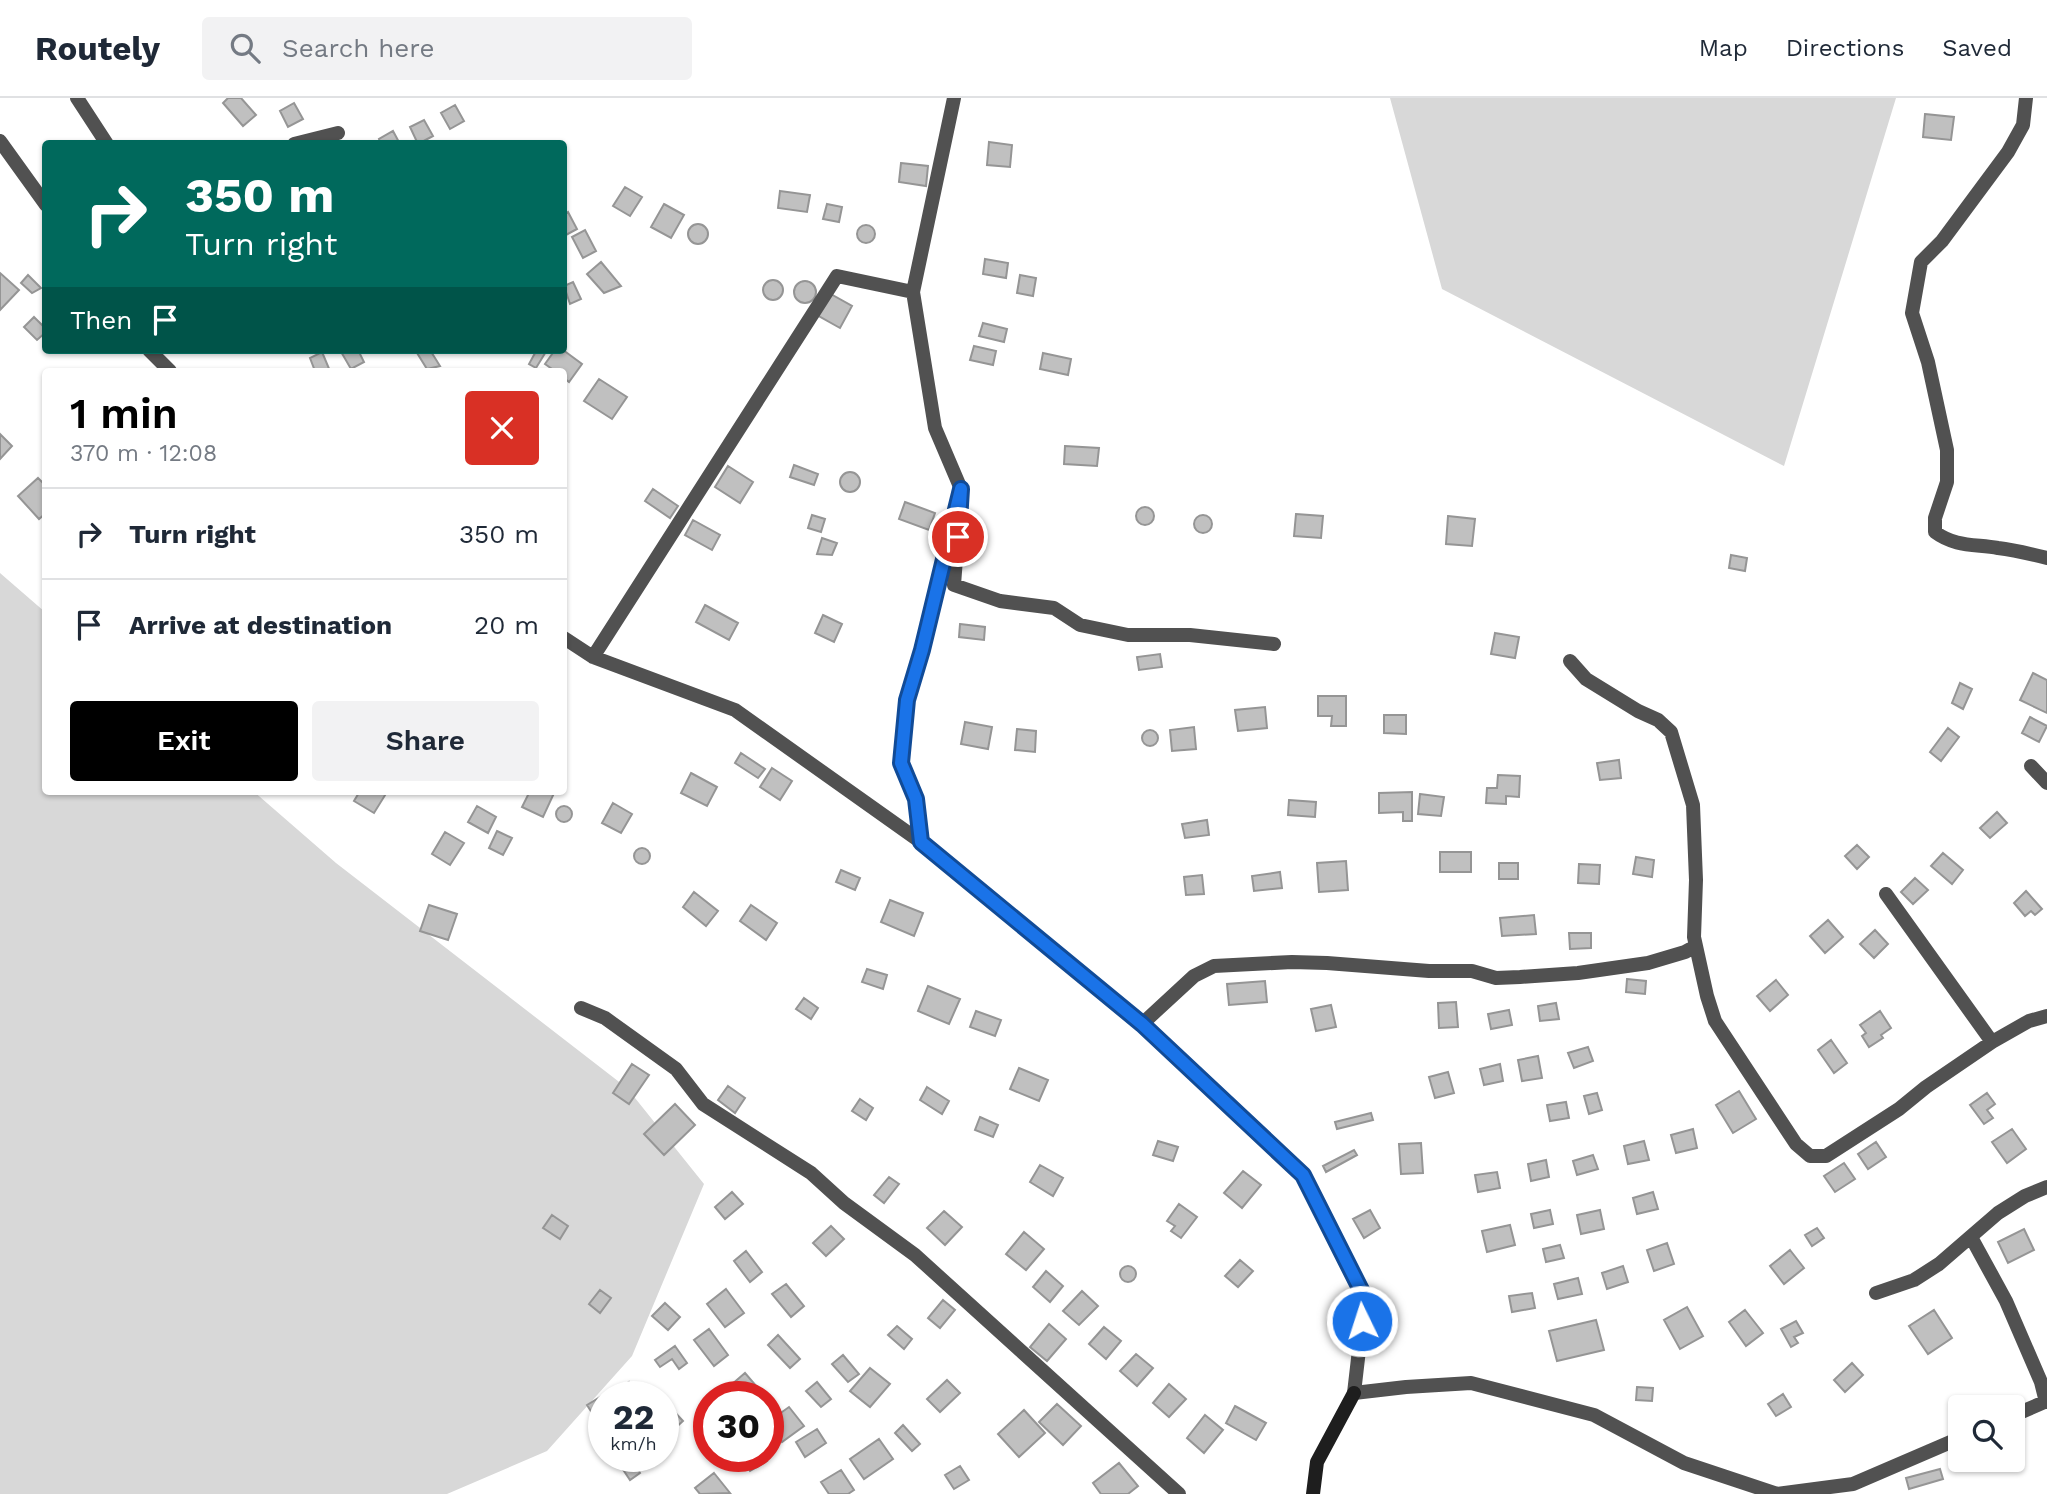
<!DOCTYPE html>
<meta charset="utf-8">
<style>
body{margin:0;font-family:"Work Sans",sans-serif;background:#f2f2f3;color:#1f2937;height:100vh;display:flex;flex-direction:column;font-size:26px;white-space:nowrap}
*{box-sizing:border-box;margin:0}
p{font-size:23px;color:#747a83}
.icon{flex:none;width:38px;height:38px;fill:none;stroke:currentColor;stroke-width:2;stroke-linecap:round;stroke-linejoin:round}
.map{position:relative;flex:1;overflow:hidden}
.drawer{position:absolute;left:42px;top:270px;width:525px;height:427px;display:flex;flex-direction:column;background:#fff;border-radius:7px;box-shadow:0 2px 5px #0004}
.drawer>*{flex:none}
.top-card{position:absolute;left:42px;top:42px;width:525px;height:214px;border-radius:7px;box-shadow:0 2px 5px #0004;background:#00695c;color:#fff;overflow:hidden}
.controls{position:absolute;left:1948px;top:1297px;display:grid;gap:14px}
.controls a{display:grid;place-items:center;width:77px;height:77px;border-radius:7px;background:#fff;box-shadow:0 2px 5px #0004;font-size:35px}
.speed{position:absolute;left:588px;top:1283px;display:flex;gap:14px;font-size:35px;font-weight:700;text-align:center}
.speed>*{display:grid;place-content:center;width:91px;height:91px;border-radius:50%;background:#fff;box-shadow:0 2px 5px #0004;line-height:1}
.speed small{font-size:18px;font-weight:400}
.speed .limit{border:10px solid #d22;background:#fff;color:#111}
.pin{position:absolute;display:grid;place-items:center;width:60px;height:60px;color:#fff;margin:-30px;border:4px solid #fff;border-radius:50%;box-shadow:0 2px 7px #0007}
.me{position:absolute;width:77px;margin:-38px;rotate:356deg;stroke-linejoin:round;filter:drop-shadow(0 0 5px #0008)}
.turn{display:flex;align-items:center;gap:24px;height:147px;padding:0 28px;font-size:32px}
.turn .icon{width:91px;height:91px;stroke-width:2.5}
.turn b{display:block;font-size:49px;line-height:60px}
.then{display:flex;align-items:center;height:66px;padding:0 28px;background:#0003;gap:14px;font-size:26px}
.round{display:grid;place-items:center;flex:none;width:74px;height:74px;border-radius:7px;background:#f2f2f3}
.overview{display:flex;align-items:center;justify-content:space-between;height:119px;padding:0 28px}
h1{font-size:42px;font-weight:600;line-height:52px;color:#000}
.button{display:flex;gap:14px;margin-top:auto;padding:14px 28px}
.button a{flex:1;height:80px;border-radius:7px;background:#000;color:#fff;font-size:28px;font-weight:600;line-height:80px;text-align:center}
.button a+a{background:#f2f2f3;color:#1f2937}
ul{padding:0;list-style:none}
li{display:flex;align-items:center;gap:21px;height:91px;padding:0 28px;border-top:2px solid #e0e1e3}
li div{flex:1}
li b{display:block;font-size:26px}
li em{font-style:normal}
header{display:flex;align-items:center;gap:42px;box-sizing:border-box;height:98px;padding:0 35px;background:#fff;border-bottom:2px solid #e0e1e3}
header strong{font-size:33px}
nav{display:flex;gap:38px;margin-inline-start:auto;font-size:24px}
.search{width:490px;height:63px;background:#f2f2f3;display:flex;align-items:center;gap:18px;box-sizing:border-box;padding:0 24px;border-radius:7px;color:#747a83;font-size:26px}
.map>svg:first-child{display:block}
.green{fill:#d8d8d8}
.building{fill:#c0c0c0;stroke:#959595;stroke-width:2}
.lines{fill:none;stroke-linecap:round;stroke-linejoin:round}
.street{stroke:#515151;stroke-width:14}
.secondary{stroke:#1e1e1e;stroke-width:14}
.route-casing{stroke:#114b97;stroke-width:18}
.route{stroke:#1a73e8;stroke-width:12}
</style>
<header>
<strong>Routely</strong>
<div class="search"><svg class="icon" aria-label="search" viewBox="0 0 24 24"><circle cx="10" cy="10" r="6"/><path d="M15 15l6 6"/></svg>Search here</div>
<nav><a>Map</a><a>Directions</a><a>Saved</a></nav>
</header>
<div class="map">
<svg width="2047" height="1396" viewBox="0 0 2047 1396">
<rect width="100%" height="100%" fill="#fff"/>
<path class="green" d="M1390,0h506l-112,368 -342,-177z
M0,475l45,39 1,179h207l83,72 291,225 77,96 -72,172 -85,95 -100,43h-447z"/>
<path class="building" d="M228,0h13l15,17 -13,11 -20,-23z
M294,5l9,16 -15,8 -8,-16z
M455,7l9,16 -14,8 -9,-16z
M1925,16l29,3 -3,23 -28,-3z
M424,22l9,16 -15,8 -8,-17z
M393,33l7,13h-19l-2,-5z
M989,44l23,3 -2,22 -23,-2z
M901,65l27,3 -2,20 -27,-4z
M625,89l17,10 -12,19 -17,-10z
M780,93l30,4 -3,17 -29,-4z
M664,106l20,11 -13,23 -20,-11z
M827,106l15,3 -3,15 -16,-3z
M568,114l9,17 -13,7v-21z
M688 136a10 10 0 1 1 20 0a10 10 0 1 1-20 0Z
M857 136a9 9 0 1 1 18 0a9 9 0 1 1-18 0Z
M585,132l11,21 -13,7 -11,-21z
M985,161l23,4 -2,15 -23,-4z
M601,164l20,24 -17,7 -17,-19z
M0,175l19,17 -19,20z
M28,177l13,13 -9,5 -11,-10z
M1020,177l16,3 -3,18 -16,-3z
M763 192a10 10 0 1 1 20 0a10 10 0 1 1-20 0Z
M794 194a11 11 0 1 1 22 0a11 11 0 1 1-22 0Z
M573,184l8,17 -11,5 -6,-18z
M829,195l23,13 -12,22 -23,-13z
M34,219l12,12v3l-9,8 -13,-13z
M983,225l24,6 -3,13 -25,-6z
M974,248l22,5 -3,14 -23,-5z
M340,252h18l6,12 -13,7z
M423,252h7l10,16 -13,3 -10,-16z
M530,252h17l-11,18 -7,-4 6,-11z
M555,252h8l19,14 -13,18 -5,-4v-7h-9l-10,-7z
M322,254l8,19h-15l-5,-13z
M1043,255l28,6 -3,16 -28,-6z
M599,281l28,18 -15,22 -28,-18z
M0,336l12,12 -12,13z
M1065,348l34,2 -2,18 -33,-2z
M794,367l24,9 -4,11 -24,-8z
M728,368l25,16 -13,21 -25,-16z
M840 384a10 10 0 1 1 20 0a10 10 0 1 1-20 0Z
M38,380l8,8v27l-7,6 -21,-23z
M653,391l25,17 -8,12 -25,-17z
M905,404l30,11 -6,17 -30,-11z
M1136 418a9 9 0 1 1 18 0a9 9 0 1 1-18 0Z
M1296,416l27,2 -2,22 -27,-2z
M812,417l13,4 -4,13 -13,-4z
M1194 426a9 9 0 1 1 18 0a9 9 0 1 1-18 0Z
M1448,418l27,3 -3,27 -26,-2z
M693,422l27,15 -8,15 -27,-15z
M822,440l15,5 -5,12 -15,-1z
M1731,457l16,3 -2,13 -16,-3z
M705,507l33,18 -9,17 -33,-18z
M823,517l19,9 -8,18 -19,-9z
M960,526l25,3 -1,13 -25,-3z
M1495,535l24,4 -4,21 -24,-4z
M1160,556l2,13 -23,3 -2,-13z
M2033,575l14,7v33l-27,-13z
M1960,585l12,6 -9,20 -11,-6z
M1318,598h28v30h-15l1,-10h-14z
M1265,609l2,21 -29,3 -3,-21z
M1384,617h22v19l-22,-1z
M2030,619l17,9 -8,16 -17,-9z
M965,624l27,5 -4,22 -27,-5z
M1194,629l2,22 -24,2 -2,-21z
M1948,630l11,9 -18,24 -11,-9z
M1017,631l19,2 -1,21 -20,-2z
M1142 640a8 8 0 1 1 16 0a8 8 0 1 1-16 0Z
M741,655l24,16 -7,9 -23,-15z
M1619,662l2,18 -21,2 -3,-17z
M772,670l20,13 -12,19 -20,-13z
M691,675l26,14 -10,19 -26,-13z
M1498,677l22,1 -1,21 -13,-1v8l-20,-1 1,-15h10z
M360,693h25l2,1 -13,21 -20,-12z
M530,693h25l-12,26 -21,-10z
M1412,694v29h-9v-9l-24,1v-20z
M1420,696l24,3 -3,19 -23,-2z
M1289,702l27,2 -1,15 -27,-2z
M613,705l19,11 -11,19 -19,-10z
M556 716a8 8 0 1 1 16 0a8 8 0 1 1-16 0Z
M477,708l19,11 -8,16 -20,-11z
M1997,714l10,11 -17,15 -10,-10z
M1207,722l2,15 -24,3 -3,-14z
M497,733l15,7 -9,17 -14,-7z
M445,734l19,11 -14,22 -18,-11z
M1857,747l12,12 -12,12 -12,-13z
M634 758a8 8 0 1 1 16 0a8 8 0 1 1-16 0Z
M1440,754h31v20h-31z
M1943,755l20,17 -11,14 -21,-18z
M1636,759l18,3 -2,17 -19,-3z
M1346,763l2,29 -29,2 -2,-29z
M1499,765h19v16h-19z
M1579,766l21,1 -1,19 -21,-1z
M841,772l19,8 -5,12 -19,-8z
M1280,774l2,16 -28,3 -2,-15z
M1202,777l2,19 -18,1 -2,-18z
M1915,780l13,12 -15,14 -12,-12z
M2026,793l16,18 -7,6 -4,-4 -6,5 -11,-13z
M694,794l24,19 -12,15 -23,-19z
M890,802l33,13 -9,23 -33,-14z
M429,807l28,9 -9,26 -28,-9z
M751,807l26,18 -11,17 -26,-19z
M1534,817l2,19 -34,2 -2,-18z
M1828,822l15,17 -18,16 -15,-17z
M1875,832l13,14 -14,14 -14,-14z
M1569,835h22v15l-21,1z
M867,871l20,6 -4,14 -21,-7z
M1627,881l19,2 -1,13 -19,-2z
M1776,882l12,15 -18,16 -13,-15z
M1265,883l2,21 -38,3 -2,-21z
M928,888l32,13 -11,25 -31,-13z
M804,900l14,10 -7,11 -15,-10z
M1456,904l2,25 -19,1 -1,-25z
M1556,905l3,16 -19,2 -2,-15z
M1331,907l5,22 -20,4 -5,-22z
M1509,912l3,15 -21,4 -3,-15z
M976,913l25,9 -6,16 -25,-9z
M1880,913l11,17 -10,7 2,3 -14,9 -7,-11 4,-3 -6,-8z
M1831,942l16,23 -13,10 -16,-23z
M1588,949l5,14 -19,7 -6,-15z
M1538,958l4,22 -20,3 -4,-21z
M632,966l17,11 -20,29 -16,-11z
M1500,966l3,17 -19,4 -4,-16z
M1019,970l29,12 -9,21 -29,-12z
M1448,974l6,21 -19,5 -6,-21z
M728,988l17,12 -10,15 -17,-13z
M927,989l22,14 -7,13 -22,-14z
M1739,993l17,28 -23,14 -17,-28z
M1597,995l5,17 -13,4 -5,-18z
M1987,995l8,11 -8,6 6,8 -9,6 -14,-19z
M860,1001l13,9 -7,12 -14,-9z
M1566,1004l3,16 -19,3 -3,-16z
M675,1006l20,21 -31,30 -20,-21z
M1371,1015l2,7 -36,9 -2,-7z
M980,1019l18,8 -5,12 -18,-7z
M1693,1031l4,19 -21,5 -5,-18z
M2012,1031l14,20 -19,14 -15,-21z
M1158,1043l20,6 -5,14 -20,-6z
M1644,1043l5,19 -21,4 -4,-18z
M1876,1044l10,15 -18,12 -10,-15z
M1421,1045l2,30 -22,1 -2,-30z
M1354,1052l3,5 -31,17 -3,-6z
M1593,1057l5,14 -21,6 -4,-14z
M1546,1062l3,17 -18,4 -3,-17z
M1844,1065l11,16 -20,13 -11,-16z
M1040,1067l23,13 -10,18 -23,-14z
M1243,1073l18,14 -19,23 -18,-15z
M1497,1074l3,16 -22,4 -3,-17z
M889,1079l10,7 -15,19 -10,-8z
M732,1094l11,12 -18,15 -10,-12z
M1653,1094l5,17 -21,5 -4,-16z
M1179,1106l18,13 -16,21 -10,-7 4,-5 -8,-5z
M1370,1112l10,18 -16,10 -11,-19z
M1550,1112l3,14 -19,4 -3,-14z
M1600,1112l4,19 -23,5 -4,-19z
M944,1113l18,16 -17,18 -18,-17z
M552,1117l16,11 -8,13 -17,-11z
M1510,1127l5,20 -28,7 -5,-21z
M831,1128l13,13 -18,17 -13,-13z
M1817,1130l7,10 -12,8 -7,-11z
M2024,1131l10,21 -26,13 -10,-21z
M1024,1134l20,17 -18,21 -20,-16z
M1667,1145l7,21 -20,7 -7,-21z
M1560,1147l4,13 -18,4 -3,-13z
M1790,1152l14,18 -20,16 -14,-18z
M746,1153l16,21 -12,10 -16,-21z
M1240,1162l13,11 -15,16 -13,-11z
M1623,1168l5,16 -21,7 -5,-16z
M1120 1176a8 8 0 1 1 16 0a8 8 0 1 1-16 0Z
M1046,1173l17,15 -13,16 -17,-15z
M1578,1180l4,16 -24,5 -4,-15z
M786,1186l18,22 -13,11 -19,-23z
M726,1191l18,24 -19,14 -18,-23z
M600,1192l11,8 -11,15 -11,-9z
M1082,1193l16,15 -19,19 -16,-14z
M1532,1195l3,15 -23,4 -3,-16z
M943,1202l12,10 -15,18 -12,-10z
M665,1205l15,14 -12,13 -16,-14z
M1687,1209l16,29 -23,13 -16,-29z
M1389,1210l2,14 -14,2 -1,-14z
M1745,1212l18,23 -17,13 -17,-24z
M1934,1212l18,28 -24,16 -19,-28z
M1596,1222l8,30 -47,11 -8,-30z
M1796,1223l7,12 -9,4 4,6 -7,4 -10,-18z
M1049,1226l17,15 -19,22 -17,-14z
M897,1228l15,13 -8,10 -16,-14z
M1104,1229l17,14 -15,18 -17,-15z
M709,1231l19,26 -14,11 -20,-26z
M778,1237l22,24 -10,9 -22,-23z
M675,1248l12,17 -8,6 -7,-10 -12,8 -5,-7z
M1136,1256l17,14 -16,18 -17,-15z
M843,1257l16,19 -11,8 -16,-18z
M1852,1265l11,12 -18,17 -11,-12z
M870,1270l20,16 -20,23 -20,-16z
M745,1275l13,15 -10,8h-7l-10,-11z
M947,1282l13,13 -20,19 -13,-13z
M629,1284l9,14h-16l-5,-6z
M817,1284l14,17 -10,8 -15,-16z
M1169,1286l17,15 -17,18 -16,-14z
M1637,1289l16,1 -1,13 -16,-1z
M1783,1296l8,13 -15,9 -8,-12z
M602,1298l2,14 -10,6 -7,-11z
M1057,1306l24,22 -18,19 -24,-23z
M669,1308l14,15 -10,9 -10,-10v-9z
M1235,1308l31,17 -10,17 -30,-17z
M789,1309l15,19 -22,16 -14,-20z
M1024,1312l21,23 -26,24 -21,-23z
M1205,1317l18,15 -19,23 -17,-15z
M903,1327l17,19 -8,7 -17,-18z
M817,1331l9,14 -21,14 -9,-15z
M879,1341l14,20 -29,20 -14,-20z
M620,1358h14l1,2 -3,2 8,13 -10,7 -14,-21z
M741,1358h23l3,5 -17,10z
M1119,1365l19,23 -10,8h-27l-8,-11z
M960,1368l9,14 -15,9 -9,-14z
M1940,1371l3,10 -34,10 -3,-11z
M841,1372l13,20 -6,4h-19l-8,-12z
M714,1375l16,20 -30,1 -5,-6z"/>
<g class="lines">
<path class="street" d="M77,0l30,46
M2026,0l-3,27 -15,27 -66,89 -21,21 -9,51 16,49 19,88v32l-12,36v14c20,15 40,12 63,16 17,2 33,6 49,10
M0,43l46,64
M294,46l44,-11
M149,252l21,21
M958,434l-4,53 46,16 54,7 26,17 48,10h62l84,9
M564,540l29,19 142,53 186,132 221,182 161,151 62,123 -11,95 52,-6 65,-4 123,32 90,48 93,31 76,-10 107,-46
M593,559l244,-381 76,16
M1570,563l16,18 52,32 20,9 13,12 22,73 3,75 -2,57 13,59 8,25 81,123 14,12h16l73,-47 27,-22 66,-45 37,-21 18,-5
M2031,668l16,17
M921,744l-5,-43 -15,-36 6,-63 15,-50 39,-161 -26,-61 -22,-136 41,-194
M1886,796l106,148
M581,910l24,10 71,51 27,35 108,69 33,30 71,52 264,239
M1142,926l52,-48 20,-10 78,-4 35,1 102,8h43l24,7 24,-1 58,-4 70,-10 37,-11 11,-6
M1971,1139l35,64 35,81 5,20
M1876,1195l38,-13 25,-16 59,-51 27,-17 22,-9
M2012,1318l35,-15"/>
<path class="secondary" d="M1313,1396l4,-32 37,-69"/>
</g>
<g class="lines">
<defs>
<path id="route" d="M958,439l3,-48 -39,161 -15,50 -6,63 15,36 5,43 221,182 161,151 62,123 -3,23"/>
</defs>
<use href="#route" class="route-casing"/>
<use href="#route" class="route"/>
</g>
</svg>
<div class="controls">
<a><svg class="icon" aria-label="search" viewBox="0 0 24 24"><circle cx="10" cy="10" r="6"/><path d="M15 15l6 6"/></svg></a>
</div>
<div class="speed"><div>22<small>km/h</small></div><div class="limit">30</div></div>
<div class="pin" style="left:958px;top:439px;background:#d93025"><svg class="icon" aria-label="arrive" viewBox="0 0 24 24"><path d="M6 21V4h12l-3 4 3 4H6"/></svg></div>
<svg class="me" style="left:1362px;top:1223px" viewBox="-20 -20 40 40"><circle r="17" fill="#1a73e8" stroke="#fff" stroke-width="3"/><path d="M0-11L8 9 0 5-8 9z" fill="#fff"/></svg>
<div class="top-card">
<div class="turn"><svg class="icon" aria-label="right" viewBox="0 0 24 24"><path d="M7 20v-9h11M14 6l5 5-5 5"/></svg><div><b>350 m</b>Turn right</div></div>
<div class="then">Then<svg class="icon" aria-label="arrive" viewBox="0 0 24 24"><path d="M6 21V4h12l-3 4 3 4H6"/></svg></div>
</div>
<section class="drawer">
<div class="overview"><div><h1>1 min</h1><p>370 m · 12:08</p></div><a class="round" style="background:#d93025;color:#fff"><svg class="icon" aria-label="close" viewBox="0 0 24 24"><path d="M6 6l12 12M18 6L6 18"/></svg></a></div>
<ul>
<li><svg class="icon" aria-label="right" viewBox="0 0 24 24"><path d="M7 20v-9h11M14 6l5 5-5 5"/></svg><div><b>Turn right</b></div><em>350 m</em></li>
<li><svg class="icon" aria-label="arrive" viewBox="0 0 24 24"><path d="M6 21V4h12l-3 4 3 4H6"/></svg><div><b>Arrive at destination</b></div><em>20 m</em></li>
</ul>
<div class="button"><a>Exit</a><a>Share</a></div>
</section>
</div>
